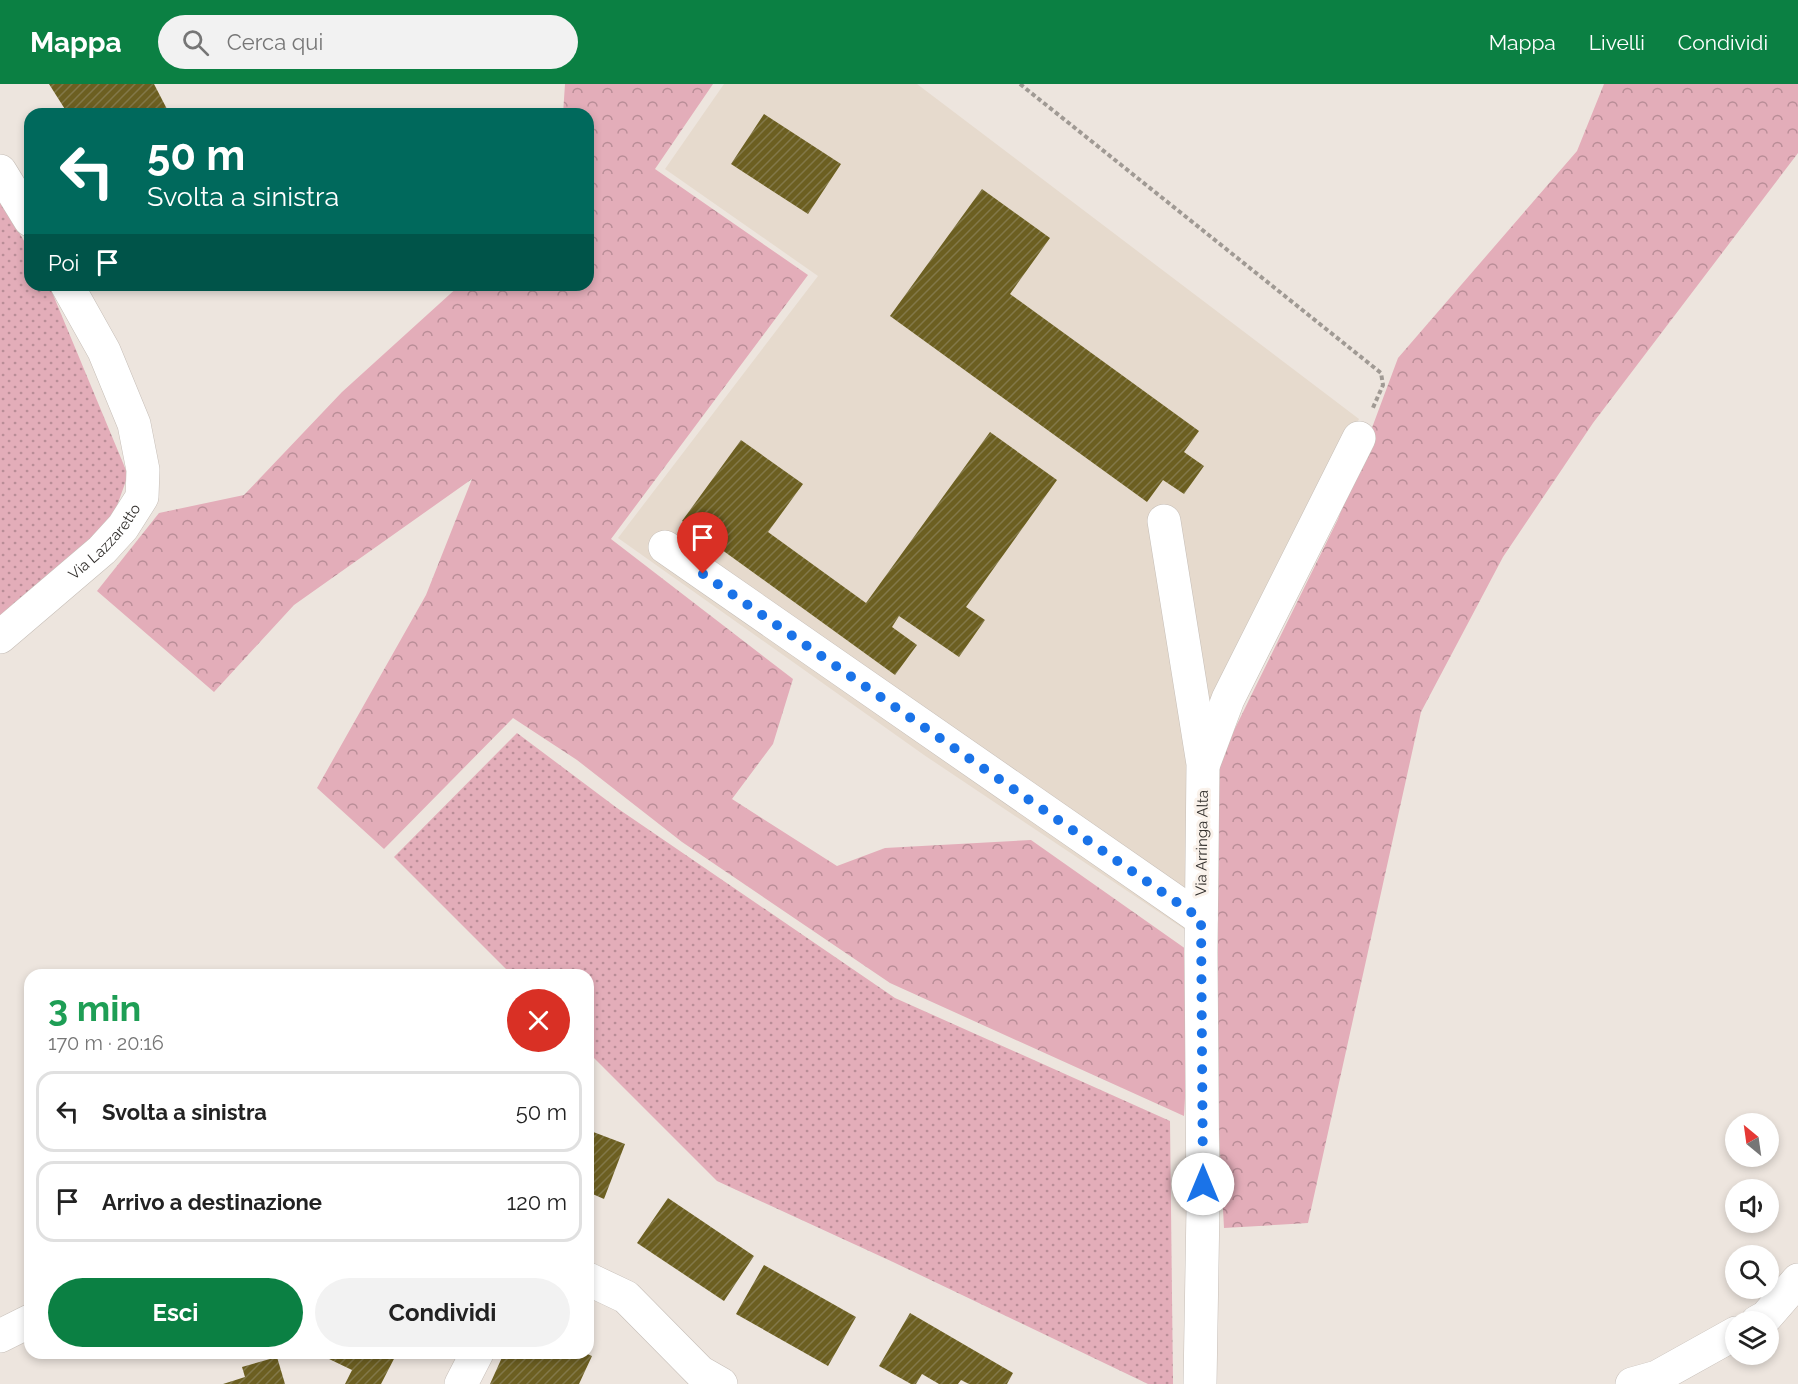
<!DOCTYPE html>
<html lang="it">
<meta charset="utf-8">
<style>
body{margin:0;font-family:Raleway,sans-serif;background:#f2f2f2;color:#222;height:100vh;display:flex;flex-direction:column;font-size:22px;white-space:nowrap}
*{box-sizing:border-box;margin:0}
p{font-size:20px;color:#767676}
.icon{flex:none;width:33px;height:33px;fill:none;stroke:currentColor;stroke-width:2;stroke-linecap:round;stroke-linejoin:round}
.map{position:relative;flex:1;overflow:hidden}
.details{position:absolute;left:24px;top:885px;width:570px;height:390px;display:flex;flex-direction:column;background:#fff;border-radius:18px;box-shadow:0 3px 9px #0003}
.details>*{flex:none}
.banner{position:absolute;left:24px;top:24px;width:570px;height:183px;border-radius:18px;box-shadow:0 3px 9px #0003;background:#00695c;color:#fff;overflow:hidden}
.needle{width:39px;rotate:331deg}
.tools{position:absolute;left:1725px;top:1029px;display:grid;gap:12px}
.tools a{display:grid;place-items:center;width:54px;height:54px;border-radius:50%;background:#fff;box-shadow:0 3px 9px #0003;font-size:30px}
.pin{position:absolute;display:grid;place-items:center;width:51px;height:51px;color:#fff;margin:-62px -26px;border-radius:50% 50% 50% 0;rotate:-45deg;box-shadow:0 0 6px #0007}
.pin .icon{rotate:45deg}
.me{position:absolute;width:66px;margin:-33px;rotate:0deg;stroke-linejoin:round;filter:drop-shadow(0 0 4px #0008)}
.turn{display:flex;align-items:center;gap:21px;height:126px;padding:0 24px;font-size:27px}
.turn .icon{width:78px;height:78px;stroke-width:2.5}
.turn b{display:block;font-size:42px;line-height:51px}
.then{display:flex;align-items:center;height:57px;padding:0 24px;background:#0003;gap:12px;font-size:22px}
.round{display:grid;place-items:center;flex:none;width:63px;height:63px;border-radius:32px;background:#f2f2f2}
.head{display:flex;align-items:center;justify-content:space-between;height:102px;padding:0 24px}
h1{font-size:36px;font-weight:700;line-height:45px;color:#1e9e55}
.cta{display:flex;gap:12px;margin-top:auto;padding:12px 24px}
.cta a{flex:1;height:69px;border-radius:36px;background:#0b8043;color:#fff;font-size:24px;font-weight:700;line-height:69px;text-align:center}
.cta a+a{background:#f2f2f2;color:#222}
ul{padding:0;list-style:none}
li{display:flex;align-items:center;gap:18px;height:81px;margin:0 12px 9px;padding:0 12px;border:3px solid #e0e0e0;border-radius:18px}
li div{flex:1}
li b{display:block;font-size:22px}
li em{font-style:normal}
header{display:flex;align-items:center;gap:36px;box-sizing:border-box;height:84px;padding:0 30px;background:#0b8043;color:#fff}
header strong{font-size:28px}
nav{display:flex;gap:33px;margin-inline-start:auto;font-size:21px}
.search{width:420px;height:54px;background:#f2f2f2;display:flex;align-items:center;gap:15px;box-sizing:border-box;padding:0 21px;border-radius:33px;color:#767676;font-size:22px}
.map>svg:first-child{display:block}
.built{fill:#e6dacd}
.grass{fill:url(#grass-dots)}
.forest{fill:url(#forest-crowns)}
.building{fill:url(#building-hatch)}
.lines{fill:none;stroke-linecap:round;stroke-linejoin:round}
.minor-casing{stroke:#c6beb7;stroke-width:34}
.path{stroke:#a09a94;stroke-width:4;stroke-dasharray:4.5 3;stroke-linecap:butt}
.minor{stroke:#fff;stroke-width:33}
.route{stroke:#1a73e8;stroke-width:10;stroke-dasharray:0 18}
.labels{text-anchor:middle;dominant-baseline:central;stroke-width:6;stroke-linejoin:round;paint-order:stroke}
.street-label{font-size:15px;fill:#322f2c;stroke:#faf2eb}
</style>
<header>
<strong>Mappa</strong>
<div class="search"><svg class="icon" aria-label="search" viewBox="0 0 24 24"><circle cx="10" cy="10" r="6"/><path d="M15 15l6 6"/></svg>Cerca qui</div>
<nav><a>Mappa</a><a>Livelli</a><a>Condividi</a></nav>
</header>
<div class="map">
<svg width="1798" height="1300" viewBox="0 0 1798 1300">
<defs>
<pattern id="grass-dots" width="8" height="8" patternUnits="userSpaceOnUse" patternTransform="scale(1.5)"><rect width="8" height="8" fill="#e3adb9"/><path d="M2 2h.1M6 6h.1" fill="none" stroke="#b98d97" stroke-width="1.8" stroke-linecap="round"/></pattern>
<pattern id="forest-crowns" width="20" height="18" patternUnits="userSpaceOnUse" patternTransform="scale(1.5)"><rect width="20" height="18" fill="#e3adb9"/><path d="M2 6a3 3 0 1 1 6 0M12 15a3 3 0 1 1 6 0" fill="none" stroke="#b98d97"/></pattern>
<pattern id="building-hatch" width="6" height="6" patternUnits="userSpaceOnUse" patternTransform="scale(1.5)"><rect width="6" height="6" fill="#6c5f21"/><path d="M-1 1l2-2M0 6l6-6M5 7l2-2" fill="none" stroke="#827849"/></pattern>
</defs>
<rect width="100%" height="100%" fill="#ede5de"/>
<path class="built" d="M724,0h193l442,335 -112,211 -45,311 -278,-186 -306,-217 200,-262 -153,-107z"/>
<path class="grass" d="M0,116l30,51v34h19l79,190 -15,42 -113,120z
M517,649l100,75 278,190 275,123 3,263h-25l-255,-122 -176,-81 -129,-129v-77h-76l-118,-118z"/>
<path class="forest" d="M565,0h148l-58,85 153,106 -197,264 182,140 -20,65 -41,55 105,67 48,-18 146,-8 162,114 -9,162 -294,-133 -208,-141 -105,-82 -64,-42 -129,131 -67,-61 109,-193 46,-116 -178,126 -80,87 -117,-101 62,-78 85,-18 98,-103 118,-107h128v-171h-25z
M1604,0h194v69l-205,270 -90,134 -82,155 -113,511 -84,5 -14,-266 5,-193 123,-250 60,-161 179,-207z"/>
<path class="building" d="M49,0h105l14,27 -6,3h-94z
M764,30l77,50 -33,50 -77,-50z
M982,105l68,49 -40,56 189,137 -15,21 20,14 -20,28 -21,-14 -16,22 -257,-186z
M990,348l67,48 -91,127 19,13 -26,37 -60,-41 -7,11 25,18 -22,30 -213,-154 59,-81 62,44 -35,48 98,71z
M588,1046l37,14 -21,55 -16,-7z
M668,1114l86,58 -30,45 -87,-58z
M764,1181l92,52 -28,49 -92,-52z
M910,1229l103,60 -6,11h-38l-8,-4 -3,4h-19l-17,-10 -6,10h-5l-32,-18z
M329,1269h68l-16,31h-36l7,-14 -25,-12z
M504,1269h81l7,3 -13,28h-89z
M277,1273l8,27h-62l22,-7 -3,-10z"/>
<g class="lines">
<defs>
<g id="minor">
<path d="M0,87l30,49"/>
<path d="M1164,437l39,243 -2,188 2,255 -3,177"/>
<path d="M665,463l536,372"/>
<path id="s1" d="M0,553l102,-87 21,-23 19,-30 1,-27 -9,-46 -30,-73 -37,-66"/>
<path d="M1204,679l24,-64 131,-261"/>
<path d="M588,1195l38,18 74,75 21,12"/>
<path d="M1757,1238l9,-5 32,-37"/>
<path d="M0,1252l30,-15"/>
<path d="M461,1300l16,-31"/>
<path d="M1632,1300l25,-7 79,-44"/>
</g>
</defs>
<use href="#minor" class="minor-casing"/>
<path class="path" d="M1020,0l361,289 2,12 -11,25"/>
<use href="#minor" class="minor"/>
</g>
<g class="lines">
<path class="route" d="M703,490l498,345 2,265"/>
</g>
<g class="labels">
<g class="street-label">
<text stroke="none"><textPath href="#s1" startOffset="142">Via Lazzaretto</textPath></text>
<text transform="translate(1202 759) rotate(-89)">Via Arringa Alta</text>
</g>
</g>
</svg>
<div class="tools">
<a><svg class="needle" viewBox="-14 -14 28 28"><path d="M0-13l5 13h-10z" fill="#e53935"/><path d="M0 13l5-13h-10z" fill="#767676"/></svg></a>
<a><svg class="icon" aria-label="sound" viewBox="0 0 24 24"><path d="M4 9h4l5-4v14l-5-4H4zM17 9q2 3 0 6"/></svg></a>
<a><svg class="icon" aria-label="search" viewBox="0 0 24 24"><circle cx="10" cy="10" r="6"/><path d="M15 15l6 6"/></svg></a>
<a><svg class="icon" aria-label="layers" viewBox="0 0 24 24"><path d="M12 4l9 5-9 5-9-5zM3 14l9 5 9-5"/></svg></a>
</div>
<div class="pin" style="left:703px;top:490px;background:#d93025"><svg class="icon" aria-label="arrive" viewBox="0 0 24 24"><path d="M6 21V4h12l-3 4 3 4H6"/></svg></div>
<svg class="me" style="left:1203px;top:1100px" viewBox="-20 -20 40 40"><circle r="19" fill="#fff"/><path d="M0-13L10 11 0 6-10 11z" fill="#1a73e8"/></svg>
<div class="banner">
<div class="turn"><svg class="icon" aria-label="left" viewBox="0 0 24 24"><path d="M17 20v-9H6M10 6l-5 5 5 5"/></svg><div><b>50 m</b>Svolta a sinistra</div></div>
<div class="then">Poi<svg class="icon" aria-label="arrive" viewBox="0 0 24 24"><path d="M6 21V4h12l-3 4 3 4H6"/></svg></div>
</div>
<section class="details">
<div class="head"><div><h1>3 min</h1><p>170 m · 20:16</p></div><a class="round" style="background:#d93025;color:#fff"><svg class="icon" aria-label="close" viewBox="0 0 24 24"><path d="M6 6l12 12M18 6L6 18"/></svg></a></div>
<ul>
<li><svg class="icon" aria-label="left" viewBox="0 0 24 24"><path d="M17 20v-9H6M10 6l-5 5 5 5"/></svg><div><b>Svolta a sinistra</b></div><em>50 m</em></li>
<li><svg class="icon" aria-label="arrive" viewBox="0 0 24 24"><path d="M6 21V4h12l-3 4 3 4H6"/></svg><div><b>Arrivo a destinazione</b></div><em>120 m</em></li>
</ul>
<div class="cta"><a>Esci</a><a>Condividi</a></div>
</section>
</div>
